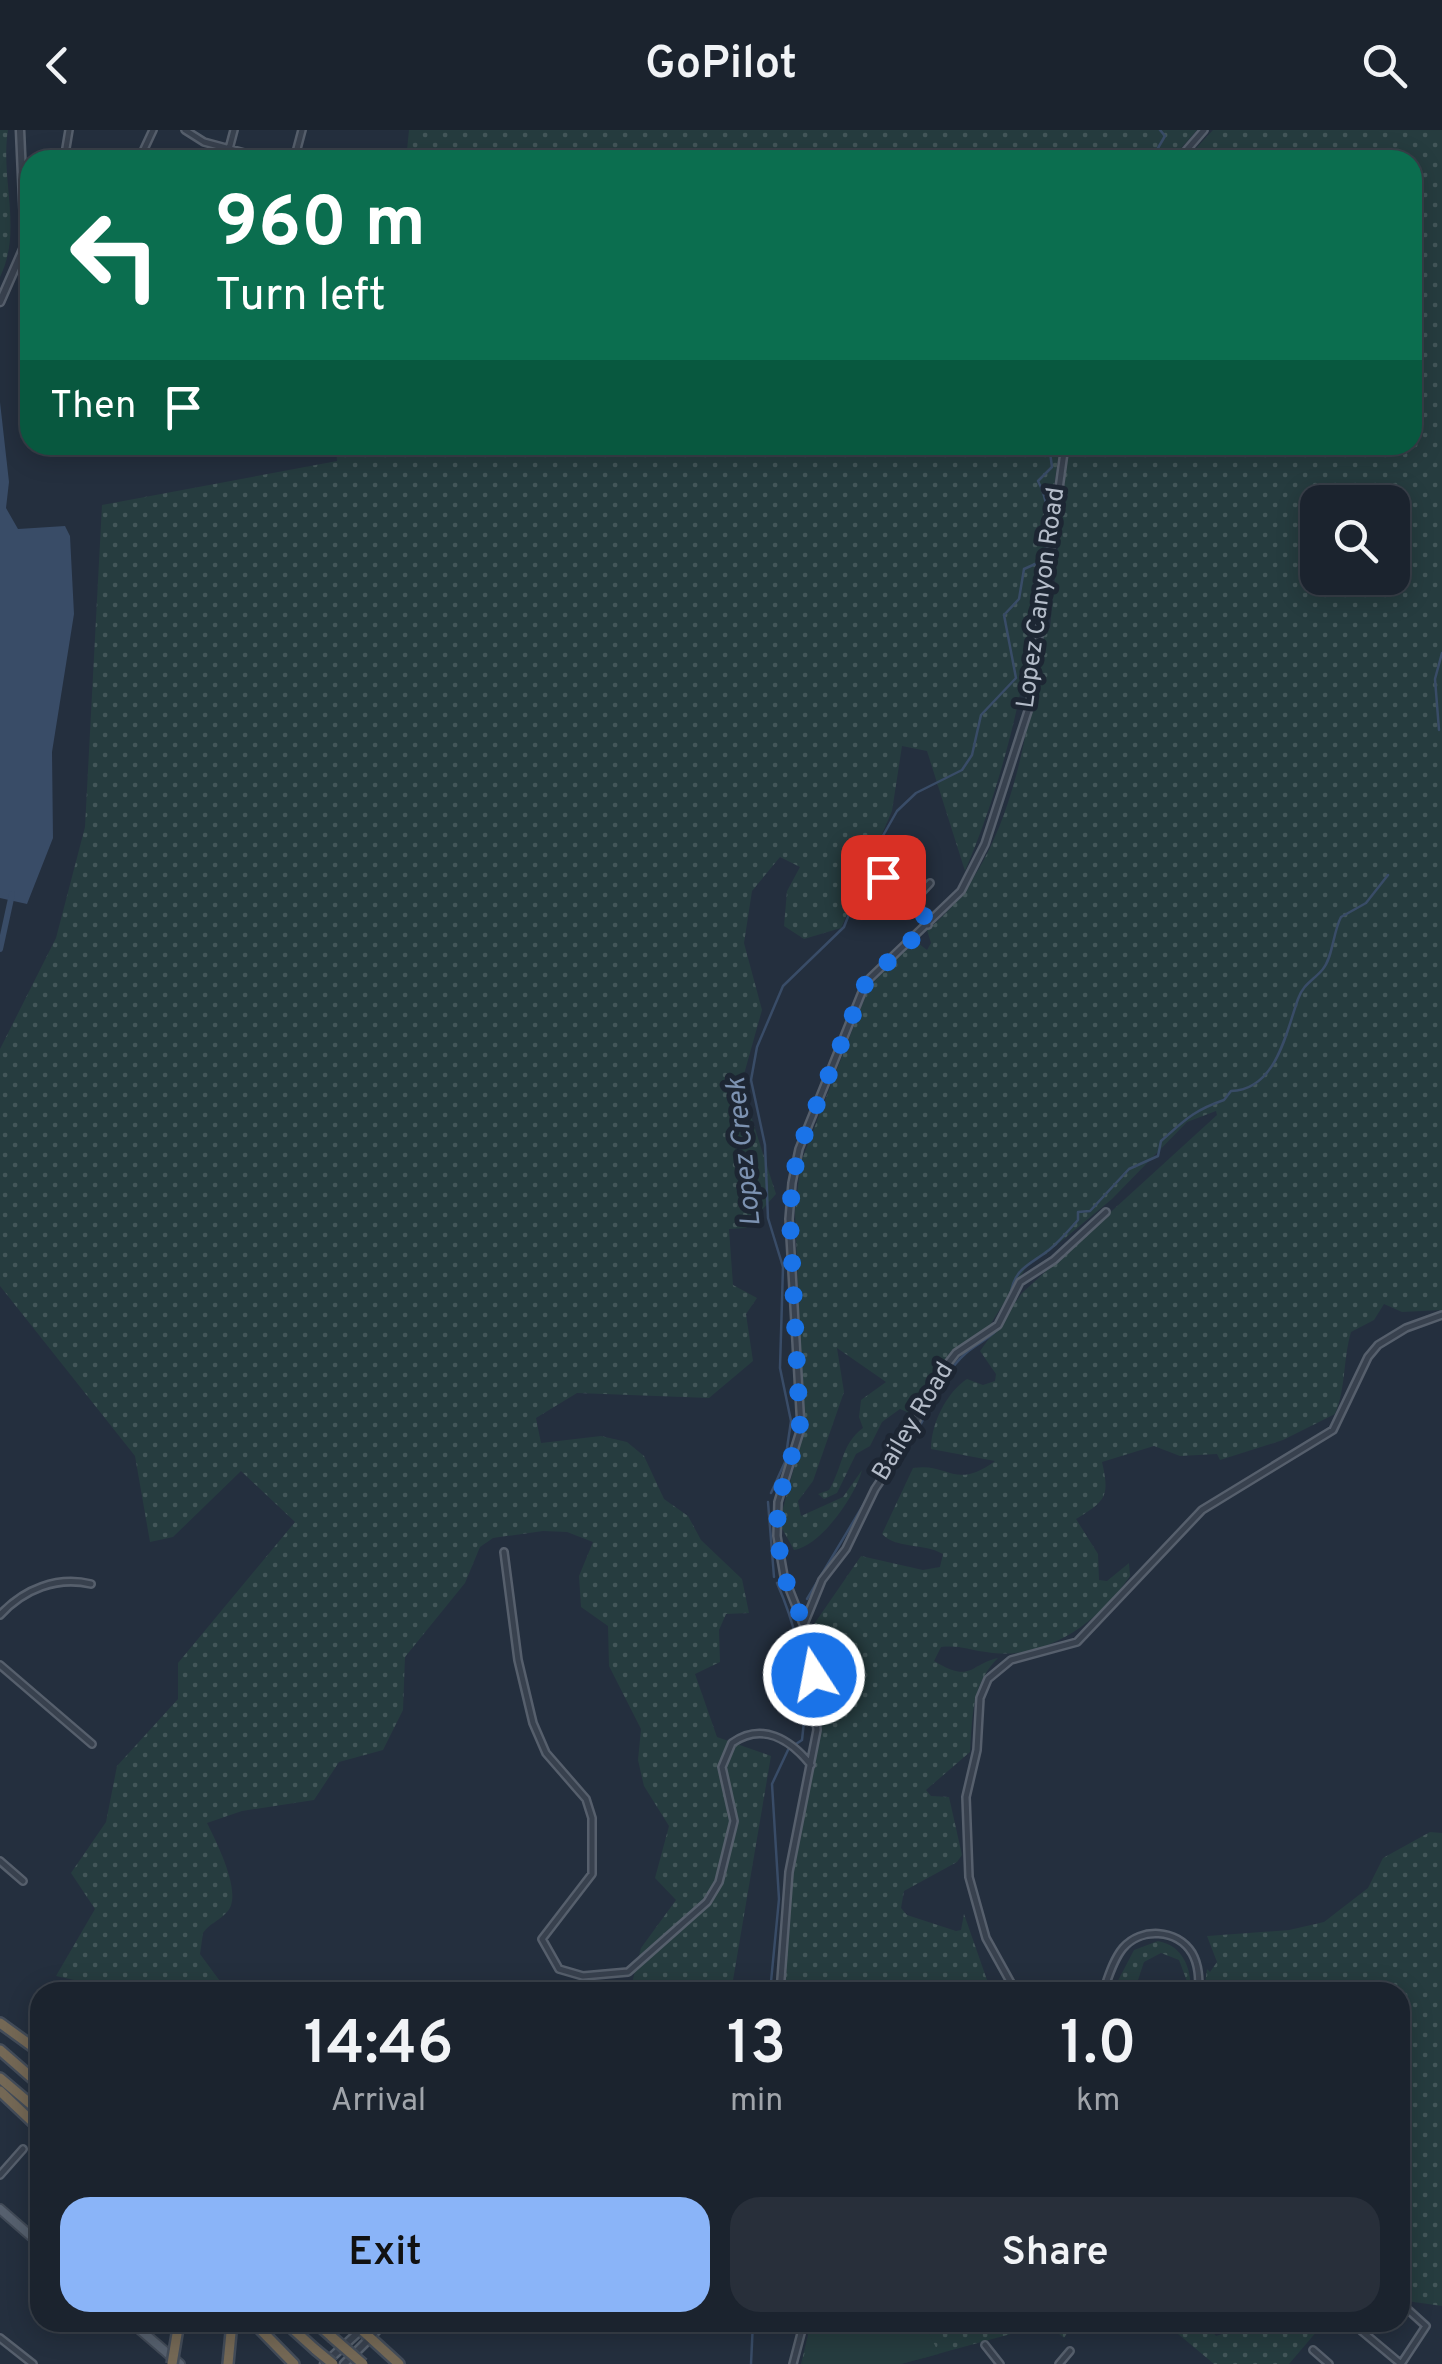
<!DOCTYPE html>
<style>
body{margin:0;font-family:Overpass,sans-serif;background:#282f3a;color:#f1f3f6;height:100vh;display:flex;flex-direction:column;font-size:38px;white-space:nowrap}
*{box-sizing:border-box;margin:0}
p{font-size:32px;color:#a0a4aa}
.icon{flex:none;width:55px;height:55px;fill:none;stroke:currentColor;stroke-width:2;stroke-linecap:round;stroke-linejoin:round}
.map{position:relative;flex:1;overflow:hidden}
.panel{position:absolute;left:30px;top:1852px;width:1380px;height:350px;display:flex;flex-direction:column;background:#1b232e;border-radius:30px;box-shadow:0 5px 25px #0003,0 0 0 2px #39404a}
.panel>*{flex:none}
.hud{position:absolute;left:20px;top:20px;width:1402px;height:305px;border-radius:30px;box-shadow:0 5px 25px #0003,0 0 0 2px #39404a;background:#0b6e4f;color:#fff;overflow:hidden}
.controls{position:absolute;left:1300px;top:355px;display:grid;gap:20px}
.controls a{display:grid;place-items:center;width:110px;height:110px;border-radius:20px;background:#1b232e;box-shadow:0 5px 25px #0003,0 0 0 2px #39404a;font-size:50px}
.pin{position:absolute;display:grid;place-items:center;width:85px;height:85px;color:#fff;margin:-42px;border-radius:20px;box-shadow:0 5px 15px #0006}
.me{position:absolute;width:110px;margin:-55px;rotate:349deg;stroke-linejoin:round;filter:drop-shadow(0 0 8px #0008)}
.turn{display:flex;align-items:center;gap:35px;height:210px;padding:0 30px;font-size:45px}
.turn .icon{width:130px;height:130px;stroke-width:2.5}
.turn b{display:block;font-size:70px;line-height:85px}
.then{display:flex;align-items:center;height:95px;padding:0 30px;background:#0003;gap:20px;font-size:38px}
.eta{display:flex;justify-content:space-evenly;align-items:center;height:170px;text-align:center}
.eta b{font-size:60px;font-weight:600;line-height:70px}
.action{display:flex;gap:20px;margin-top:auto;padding:20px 30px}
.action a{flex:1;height:115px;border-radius:30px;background:#8ab4f8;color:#111;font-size:40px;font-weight:600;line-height:115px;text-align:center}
.action a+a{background:#282f3a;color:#f1f3f6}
header{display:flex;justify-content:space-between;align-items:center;height:130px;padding:0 30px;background:#1b232e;font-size:45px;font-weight:600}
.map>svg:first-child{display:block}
.grass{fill:url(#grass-dots);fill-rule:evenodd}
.park{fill:#263c3f}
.water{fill:#394c67}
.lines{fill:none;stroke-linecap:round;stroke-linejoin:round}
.stream{stroke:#394c67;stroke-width:2.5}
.canal{stroke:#394c67;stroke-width:6}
.minor-casing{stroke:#565f6c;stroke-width:10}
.tertiary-casing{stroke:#565f6c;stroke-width:11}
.primary-casing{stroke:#414a57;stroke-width:12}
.motorway-casing{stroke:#434c59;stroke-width:14}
.minor{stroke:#38414e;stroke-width:5}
.tertiary{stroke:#38414e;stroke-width:6}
.primary{stroke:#56606e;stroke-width:8}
.motorway{stroke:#746855;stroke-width:9}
.motorway-bridge-casing{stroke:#434c59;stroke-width:14;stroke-linecap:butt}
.motorway-bridge{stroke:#746855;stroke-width:9}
.route{stroke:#1a73e8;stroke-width:18;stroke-dasharray:0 32.4}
.labels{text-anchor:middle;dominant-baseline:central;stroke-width:10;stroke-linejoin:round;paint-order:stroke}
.street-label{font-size:25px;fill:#b4bcc9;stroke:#1d2633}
.water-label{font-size:28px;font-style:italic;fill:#7c92b1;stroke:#1d2633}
</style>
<header><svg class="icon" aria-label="back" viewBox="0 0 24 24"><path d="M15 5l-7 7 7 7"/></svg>GoPilot<svg class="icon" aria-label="search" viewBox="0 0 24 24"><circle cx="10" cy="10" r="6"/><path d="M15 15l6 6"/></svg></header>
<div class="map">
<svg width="1442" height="2234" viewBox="0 0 1442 2234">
<defs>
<pattern id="grass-dots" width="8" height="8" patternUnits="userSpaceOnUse" patternTransform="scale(2.5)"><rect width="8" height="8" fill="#263c3f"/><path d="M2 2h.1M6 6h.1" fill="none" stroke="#435659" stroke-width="1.8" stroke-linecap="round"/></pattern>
</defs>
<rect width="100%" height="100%" fill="#242f3e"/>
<path class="grass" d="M0,0h8c-8,49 15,100 -8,147z
M409,0h788l-26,30h-765z
M1213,0h229v1180l-40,2 -18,-8 -10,16 -23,12c-8,27 -5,57 -16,82l-52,26 -63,20 -3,-6 -37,2 -26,-10 -52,16c8,34 4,39 -26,57l22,35 1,26 8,1 22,-18 1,13c-31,46 -85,86 -144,76 -17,-2 -27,-7 -45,-5l-7,14c38,23 36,3 64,-3 -27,27 -25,57 -28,94l-44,38 5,6 18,1 13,58 -5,7 -53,29 -3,17 6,7 49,16 5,-1 3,-16 23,66 -12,12h-191l10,-129 27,-132 -11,-101 51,-74 62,14 17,-3 3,-13c-19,-11 -47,-5 -61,-20l31,-66c36,-6 41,23 82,-7l-64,-12c0,-25 15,-56 36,-70l16,6 12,-4 1,-7 -16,-23 42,-58 195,-178 -1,-4 -29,11 -75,77 -66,55 -16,7 -40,64 -46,36 -30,54 -14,-6 -18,13 -12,24 -14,8 -19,39 -13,6 -6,-5 11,-4c14,-23 12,-46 34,-62l-4,-11 2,-17 25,-18 -49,-34 7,44 -31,89 -15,20 3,15 42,-19 19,-27c-6,25 -41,76 -68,80l-15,-27 25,-92 -9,-220 6,-49 68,-175 45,-47 13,10 4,-7 -4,-13c83,-65 102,-198 114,-296l9,-6 18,-183h344v-285h-227zM1318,372h74v76h-74z
M336,315h724c-21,146 -36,289 -95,426l-38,-120 -25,-5 -10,65 -51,117 -37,11 -20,-13 3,-35 13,-24 -20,-10 -28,34 -8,52 18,67 -21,75 35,109 -30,34 -17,1 4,56 24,13 -11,16 7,47 -44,37 -132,-5 -41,25 5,25 60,-7 26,6 17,14 20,43 24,17 13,24 41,39 7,34 -23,1 -7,16 1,32 -25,12 22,63 54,19 -40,236h-85l-14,-9 9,-35 35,-48 -21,-22 14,-52 -25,-40 -6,-26 3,-31 -32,-63 -1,-40 -27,-19 -2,-31 14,-34 -26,-10 -24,-1 -50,7 -13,9 -15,36 -60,74 -2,53 -20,40 -44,12 -25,38 -72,11 -35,12c9,18 37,72 20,89 -8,9 -17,11 -24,21l-3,21 28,38h-148l-1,-11 -23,-5 39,-67 -24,-36 35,-51 11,-56 61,-67v-36l117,-141 -54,-51 -68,66 -23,5 -15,-86 -135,-170v-237l56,-111 29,-111 17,-322 235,-44z
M1430,1702l12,1v473l-42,-6v-308h-196l3,-23 3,3 7,-10 -10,-26 82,-6 35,-8 44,-34 15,-30z
M1158,1811c26,5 33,28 33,51l-12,-32 -18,-7 -17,9 -10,30h-22l22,-42z
M811,2193h261v2l-8,13 -17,-14 -146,40h-100z
M1165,2193l43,3 8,10 6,-2 -3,-11h105l-35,41h-75z"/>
<path class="park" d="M812,2193h59l58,10 10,21 -38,10h-99z"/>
<path class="water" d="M0,272l9,80 -3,26 12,21 47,-3 5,10 4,78 -22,138 1,86 -26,66 -27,-6z"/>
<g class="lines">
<path class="stream" d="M1151,30l14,-24 -5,-6
M1439,600l-4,-51 7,-26
M1010,1167c4,-29 18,-31 39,-47 11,-9 20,-20 29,-30v-8l12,-1 39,-42 29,-13 3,-15c23,-20 31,-30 63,-41l7,-9c45,-1 55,-58 67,-92 5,-15 16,-19 25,-30 10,-12 10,-37 18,-52l25,-14 22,-28
M903,1322c25,-30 32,-72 63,-99 17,-14 36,-19 42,-43
M771,1363l14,-31 6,-41 -11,-53 3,-101 -15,-49 -3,-73 -14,-65 6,-33 26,-61 61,-59 28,-72 25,-44 19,-18 46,-23 10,-15 9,-40 35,-37 -12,-63 15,-16 5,-30 18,-8c9,-24 8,-58 -4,-80l14,-14 -3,-22
M768,1372l6,75
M777,1453c22,50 33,103 25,157l-6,4
M807,1469l82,-137
M770,1862l9,-93 -7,-115 16,-34
M751,2234l2,-42"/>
<path class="canal" d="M0,819l12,-55"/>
<defs>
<path id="minor" d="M185,0l19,12 66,18
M229,19l5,-19
M64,30l5,-30
M139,30l14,-30
M294,30l8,-30
M1178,30l26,-30
M883,747l33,21
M889,780l13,-18
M928,795l-12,-27 14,-15
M504,1422l14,108 15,63 13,30 40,46 6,19v56l-50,65 17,30 24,7 45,-4 79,-70 12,-20 15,-61 -12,-54 10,-24c30,-21 58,-4 79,22
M0,1485c24,-26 57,-39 91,-31
M804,1494l18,-44 24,-31 29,-60 37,-55 10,-29 17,-30 17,-22 42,-28 22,-43 34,-22 52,-48
M0,1535l92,79
M0,1731l23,20
M780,1862l9,-120 28,-142 -10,-96 -23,-58 -7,-40 1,-34 23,-74 -12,-209 3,-36 7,-34 67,-167 95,-91 24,-47 44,-136 36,-263
M1016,1862l-30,-54 -17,-61 -3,-80 11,-47 3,-52 8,-19 23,-19 66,-18 125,-132 131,-80 35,-73 10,-12 28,-17 36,-13
M1103,1862c5,-14 10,-32 20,-44 18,-21 54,-19 69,5 7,12 7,26 7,39
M0,2045l23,-26
M1351,2192l50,42 25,-38 -22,-20
M0,2208l33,26
M370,2208l16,-16
M985,2215l15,19
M1313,2220l16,14
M793,2234l11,-42
M1059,2234l11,-13"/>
<path id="tertiary" d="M0,172l25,-57 -5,-115
M324,2234l37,-34
M344,2234l26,-26"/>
<path id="primary" d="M0,2079l40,35
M131,2192l49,42"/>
<path id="motorway" d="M0,1893l40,29
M0,1920l40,35
M0,1948l40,34
M0,1961l40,38
M253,2192l41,42
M285,2192l31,28
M315,2192l17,15
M353,2192l46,42
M228,2234l4,-42"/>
</defs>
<use href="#minor" class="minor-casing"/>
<use href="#tertiary" class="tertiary-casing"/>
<use href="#primary" class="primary-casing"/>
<use href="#motorway" class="motorway-casing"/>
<use href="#minor" class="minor"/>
<use href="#tertiary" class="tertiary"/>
<use href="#primary" class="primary"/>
<use href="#motorway" class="motorway"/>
<defs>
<path id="motorway-bridge" d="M332,2207l31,27
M316,2220l17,14
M172,2234l7,-42"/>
</defs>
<use href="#motorway-bridge" class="motorway-bridge-casing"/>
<use href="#motorway-bridge" class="motorway-bridge"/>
</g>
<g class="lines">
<path class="route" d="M814,1545l-8,-46 -22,-53 -7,-40 1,-34 22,-74 -10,-209 2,-36 7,-34 67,-167 62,-57 -12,-27 -33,-21"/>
</g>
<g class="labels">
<g class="street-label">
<text transform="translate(1042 468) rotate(-82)">Lopez Canyon Road</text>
<text transform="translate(914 1292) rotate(-59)">Bailey Road</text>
</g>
<g class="water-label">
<text transform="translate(745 1022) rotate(-96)">Lopez Creek</text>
</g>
</g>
</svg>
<div class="controls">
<a><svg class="icon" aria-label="search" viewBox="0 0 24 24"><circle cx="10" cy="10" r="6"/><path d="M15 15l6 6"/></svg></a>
</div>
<div class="pin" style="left:883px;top:747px;background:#d93025"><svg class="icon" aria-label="arrive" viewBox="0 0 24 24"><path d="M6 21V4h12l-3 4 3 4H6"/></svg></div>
<svg class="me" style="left:814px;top:1545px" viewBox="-20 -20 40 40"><circle r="17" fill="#1a73e8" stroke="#fff" stroke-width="3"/><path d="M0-11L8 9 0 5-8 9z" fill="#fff"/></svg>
<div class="hud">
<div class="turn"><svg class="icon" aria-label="left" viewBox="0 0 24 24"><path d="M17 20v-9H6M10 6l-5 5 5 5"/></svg><div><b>960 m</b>Turn left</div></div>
<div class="then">Then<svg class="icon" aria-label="arrive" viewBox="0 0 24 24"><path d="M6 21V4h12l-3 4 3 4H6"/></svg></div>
</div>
<section class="panel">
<div class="eta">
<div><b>14:46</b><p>Arrival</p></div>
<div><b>13</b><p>min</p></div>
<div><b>1.0</b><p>km</p></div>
</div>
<div class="action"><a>Exit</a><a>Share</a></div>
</section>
</div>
